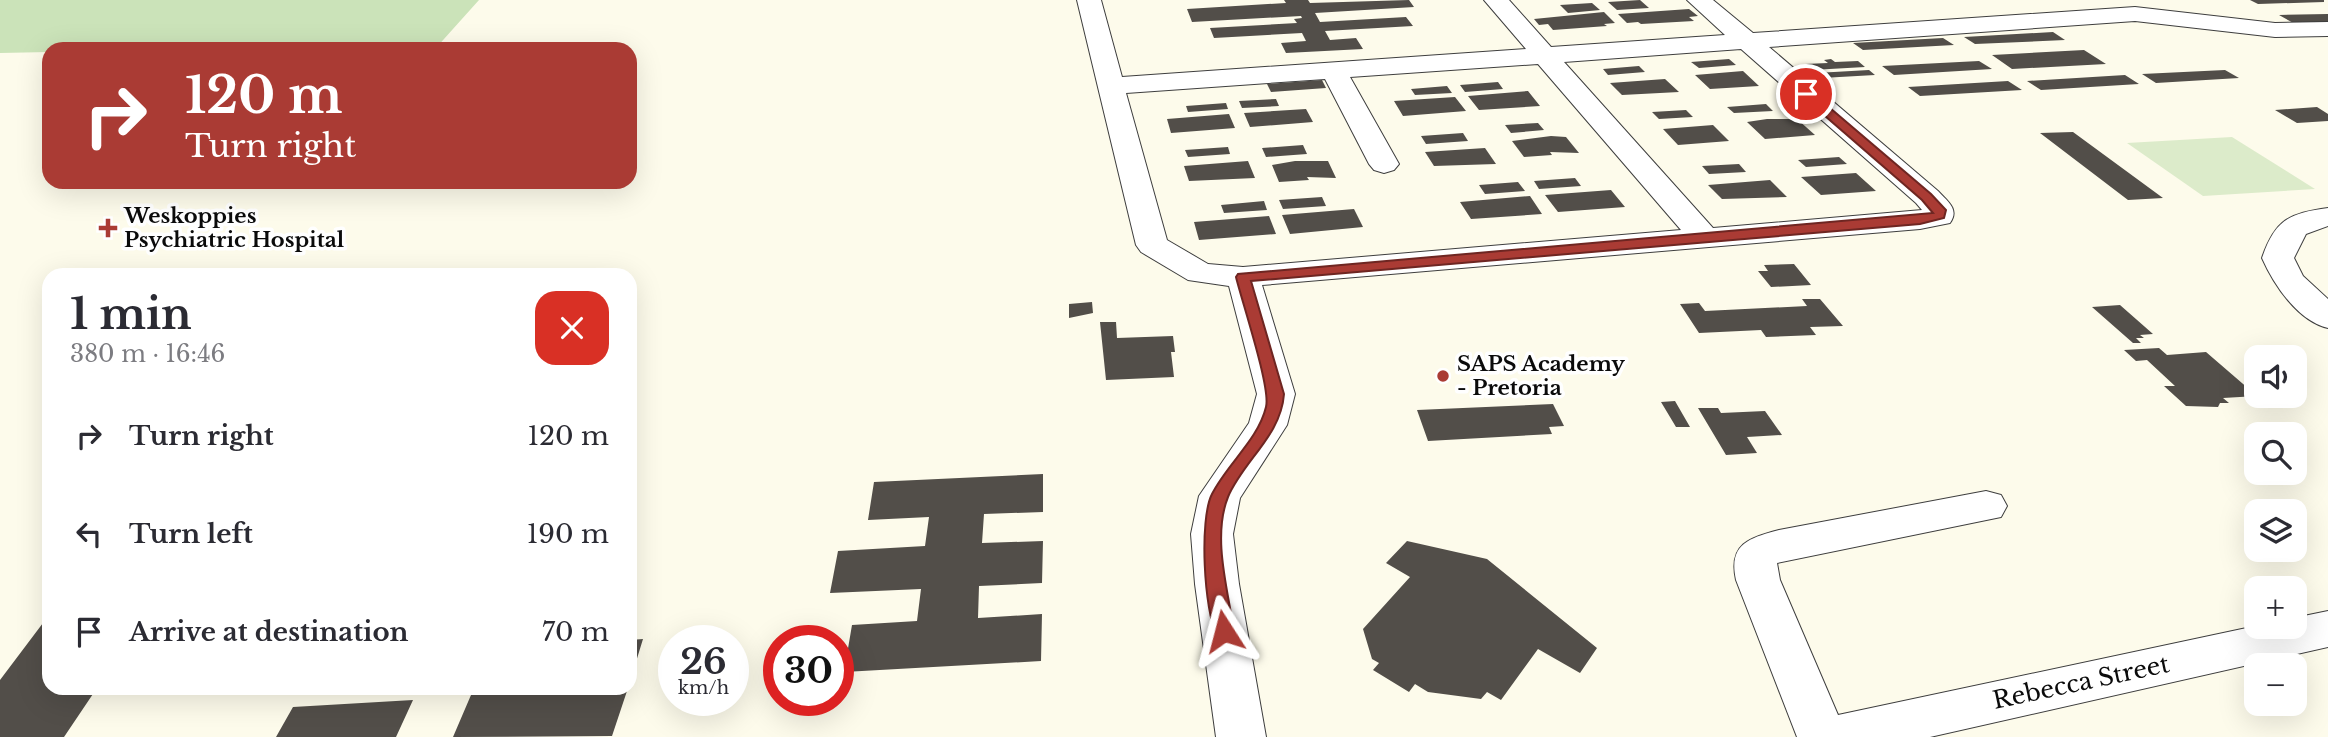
<!DOCTYPE html>
<meta charset="utf-8">
<style>
body{margin:0;font-family:"Libre Baskerville",serif;background:#f7f7f7;color:#2b2b33;height:100vh;display:flex;flex-direction:column;font-size:26px;white-space:nowrap}
*{box-sizing:border-box;margin:0}
p{font-size:23px;color:#7c7c81}
.icon{flex:none;width:38px;height:38px;fill:none;stroke:currentColor;stroke-width:2;stroke-linecap:round;stroke-linejoin:round}
.map{position:relative;flex:1;overflow:hidden}
.side{position:absolute;left:42px;top:268px;width:595px;height:427px;display:flex;flex-direction:column;background:#fff;border-radius:21px;box-shadow:0 7px 28px #0002}
.side>*{flex:none}
.guide{position:absolute;left:42px;top:42px;width:595px;height:147px;border-radius:21px;box-shadow:0 7px 28px #0002;background:#aa3b34;color:#fff;overflow:hidden}
.fabs{position:absolute;left:2244px;top:345px;display:grid;gap:14px}
.fabs a{display:grid;place-items:center;width:63px;height:63px;border-radius:14px;background:#fff;box-shadow:0 7px 28px #0002;font-size:35px}
.speed{position:absolute;left:658px;top:625px;display:flex;gap:14px;font-size:35px;font-weight:700;text-align:center}
.speed>*{display:grid;place-content:center;width:91px;height:91px;border-radius:50%;background:#fff;box-shadow:0 7px 28px #0002;line-height:1}
.speed small{font-size:18px;font-weight:400}
.speed .limit{border:10px solid #d22;background:#fff;color:#111}
.pin{position:absolute;display:grid;place-items:center;width:60px;height:60px;color:#fff;margin:-30px;border:4px solid #fff;border-radius:50%;box-shadow:0 2px 7px #0007}
.me{position:absolute;width:77px;margin:-38px;rotate:351deg;stroke-linejoin:round;filter:drop-shadow(0 0 5px #0008)}
.turn{display:flex;align-items:center;gap:24px;height:147px;padding:0 28px;font-size:32px}
.turn .icon{width:91px;height:91px;stroke-width:2.5}
.turn b{display:block;font-size:49px;line-height:60px}
.round{display:grid;place-items:center;flex:none;width:74px;height:74px;border-radius:21px;background:#f7f7f7}
.overview{display:flex;align-items:center;justify-content:space-between;height:119px;padding:0 28px}
h1{font-size:42px;font-weight:700;line-height:52px}
ul{padding:0;list-style:none}
li{display:flex;align-items:center;gap:21px;height:98px;padding:0 28px}
li div{flex:1}
li b{display:block;font-size:26px}
li em{font-style:normal}
.map>svg:first-child{display:block}
.green{fill:#cbe3b9}
.pitch{fill:#dcebca}
.building{fill:#524e49}
.lines{fill:none;stroke-linecap:round;stroke-linejoin:round}
.minor-casing{stroke:#3e3e3e;stroke-width:2}
.minor{fill:#fff;fill-rule:evenodd}
.route{fill:#aa3b34;stroke:#6e2622;stroke-width:2}
.poi-dot{fill:#aa3b34;stroke:#fff;stroke-width:2.5}
.labels{text-anchor:middle;dominant-baseline:central;stroke-width:7;stroke-linejoin:round;paint-order:stroke}
.poi-label{font-size:21px;font-weight:bold;fill:#0b0b0b;stroke:#fff;text-anchor:start}
.near-street-label{font-size:24px;fill:#0b0b0b;stroke:#fff}
</style>
<div class="map">
<svg width="2328" height="737" viewBox="0 0 2328 737">
<rect width="100%" height="100%" fill="#fdfbeb"/>
<path class="green" d="M0,0h479l-44,49h-386v3l-49,1z"/>
<path class="pitch" d="M2232,137l83,52 -112,7 -76,-53z"/>
<path class="building" d="M1284,0h24l2,3 99,-3 5,7 -99,6 5,9 86,-5 7,9 -88,5 5,9 26,-2 7,11 -77,4 -5,-10 25,-2 -4,-8 -88,5 -4,-10 87,-5 -3,-4 8,-1 -1,-2 -109,6 -5,-13 99,-6z
M1640,0l9,8 -32,2 -9,-8z
M2250,0h74v2l-66,2z
M1592,3l8,7 -32,3 -8,-8z
M1689,9l9,7 -9,1 5,4 -53,3 -3,-2 -11,1 -9,-9z
M1604,12l11,11 -11,1 3,2 -54,4 -5,-6 -9,1 -5,-6z
M2328,14v10l-31,1 -18,-10z
M2053,32l12,8 -90,4 -11,-7z
M1943,38l11,7 -91,5 -10,-7z
M2084,50l22,14 -94,5 -20,-14z
M1729,59l7,6 -37,3 -8,-6z
M1831,59l4,3 23,-1 7,6 -53,3 -7,-6 23,-1 -4,-3z
M1979,61l13,8 -98,6 -12,-9z
M1639,66l6,6 -37,3 -5,-6z
M1869,70l6,5 -53,3 -6,-5z
M2225,70l14,8 -83,5 -14,-9z
M1743,71l16,15 -49,3 -15,-14z
M2125,75l14,9 -98,6 -14,-9z
M1665,79l14,13 -57,3 -12,-12z
M1322,80l4,8 -55,4 -4,-8z
M2008,81l14,9 -102,6 -12,-9z
M1498,82l5,7 -38,3 -5,-7z
M1447,86l5,7 -37,2 -4,-6z
M1528,91l12,15 -61,4 -11,-14z
M1455,97l11,14 -63,5 -9,-15z
M1276,99l3,7 -37,2 -3,-7z
M1226,103l2,6 -40,3 -2,-6z
M1766,104l7,7 -39,2 -7,-6z
M2317,107l11,7v7l-31,2 -22,-13z
M1306,109l7,13 -63,5 -6,-14z
M1686,110l7,7 -34,2 -7,-7z
M1229,114l6,14 -64,5 -4,-14z
M1767,119h30l18,16 -50,4 -18,-17z
M1538,123l6,7 -33,3 -6,-8z
M1713,125l16,16 -51,4 -15,-16z
M2073,132l90,66 -35,2 -88,-67z
M1463,133l5,8 -42,3 -5,-8z
M1551,136l15,1 13,16 -29,-1 2,3 -28,2 -12,-16z
M1303,145l4,9 -41,3 -4,-9z
M1228,147l2,7 -42,3 -3,-7z
M1485,148l11,16 -62,2 -9,-14z
M1839,157l8,7 -41,3 -8,-7z
M1248,161l7,17 -66,3 -5,-15z
M1295,161h33l8,17 -29,-1 2,3 -30,2 -7,-17z
M1739,164l7,8 -37,2 -7,-8z
M1856,173l20,18 -55,4 -20,-18z
M1575,178l6,8 -42,3 -5,-8z
M1770,180l17,17 -65,2 -14,-14z
M1518,182l7,9 -40,3 -6,-9z
M1611,190l14,17 -67,5 -13,-17z
M1530,196l12,18 -71,5 -11,-17z
M1322,197l4,9 -43,3 -4,-9z
M1264,201l3,9 -43,3 -3,-8z
M1354,209l9,18 -73,7 -8,-19z
M1269,216l7,18 -77,6 -5,-18z
M1794,264l17,21 -40,2 -13,-16h10l-4,-6z
M1802,299h18l23,27 -33,1 6,8 -50,2 -5,-7 -62,3 -19,-29 19,-1 6,8 102,-5z
M1092,302l1,11 -24,5v-14z
M2120,305l33,29 -13,1 4,3h-8l5,5h-8l-41,-36z
M1100,322h16l1,16 56,-2 2,16h-4l3,25 -68,3z
M2159,348l8,7 39,-3 51,44 -34,2 6,5h-9l-2,4 -32,-1 -22,-20h11l-28,-26 -11,1 -12,-11z
M1675,401l15,26h-14l-15,-25z
M1553,404l11,22 -15,1 3,7 -124,7 -11,-31z
M1698,408h20l3,5 44,-2 17,24 -35,2 10,16 -31,2z
M1043,474v38l-59,2 -2,29 61,-2 -1,42 -63,3 -1,32 64,-4 -1,47 -197,11 8,-47 65,-4 4,-32 -91,4 8,-42 87,-5 4,-29 -61,3 6,-38z
M1407,541l80,18 110,89 -17,25 -42,-24 -37,51 -14,-8 -6,7 -53,-7 -13,-8 -6,8 -36,-22 6,-7 -7,-4 -9,-30 47,-52 -24,-14z
M49,615v73h48l-33,49h-64v-57z
M643,639l-12,39h-1v-38z
M125,688h52v2l-56,3z
M474,688h154l-16,48 -159,1z
M413,700l-17,37h-120l17,-30z"/>
<g class="lines">
<defs>
<path id="minor" d="M1077,0h24l21,77 404,-28 -42,-49h25l42,47 174,-12 -38,-35h26l40,33 382,-26 140,16 53,-1v14l-53,1 -140,-16 -366,26 169,144c9,10 22,18 12,32l-30,6 -658,56 33,109 -8,31 -47,73 -7,36 6,50 27,153h-50l-21,-153 -4,-50 8,-38 50,-73 8,-29 -28,-108 -41,-6 -47,-28 -5,-7zM1741,49l175,154 6,7 -209,18 -149,-166zM1538,64l143,166 -438,37 -35,-3 -41,-24 -41,-147 199,-14 44,85 5,6 10,3 10,-3 5,-6 -49,-87z
M2328,208v18l-22,8 -12,24 9,18 25,23v29c-30,-7 -54,-43 -66,-70 13,-38 27,-45 66,-50z
M1986,491l15,4 6,11 -6,11 -224,46 3,17 58,135 418,-89h38v-8l34,-7v36l-398,90h-133l-61,-157c-8,-36 13,-42 43,-50z"/>
</defs>
<use href="#minor" class="minor-casing"/>
<use href="#minor" class="minor"/>
</g>
<path class="route" d="M1802,91h8l121,103 15,16 -2,8 -24,6 -669,57 33,113c-3,42 -41,67 -56,103 -16,40 0,93 6,134l-3,5 -7,2 -7,-2c-13,-25 -18,-117 -5,-142 15,-30 46,-54 54,-87 5,-19 -24,-105 -30,-130l2,-3 695,-61 -11,-13 -120,-104z"/>
<g class="poi-dot">
<path d="M104.5 217.5h7v7h7v7h-7v7h-7v-7h-7v-7h7z"/>
<circle cx="1443" cy="376" r="7"/>
</g>
<g class="labels">
<g class="poi-label">
<text x="124" y="216">Weskoppies<tspan x="124" dy="24">Psychiatric Hospital</tspan></text>
<text x="1457" y="364">SAPS Academy<tspan x="1457" dy="24">- Pretoria</tspan></text>
</g>
<g class="near-street-label">
<text transform="translate(2081 682) rotate(-12)">Rebecca Street</text>
</g>
</g>
</svg>
<div class="fabs">
<a><svg class="icon" aria-label="sound" viewBox="0 0 24 24"><path d="M4 9h4l5-4v14l-5-4H4zM17 9q2 3 0 6"/></svg></a>
<a><svg class="icon" aria-label="search" viewBox="0 0 24 24"><circle cx="10" cy="10" r="6"/><path d="M15 15l6 6"/></svg></a>
<a><svg class="icon" aria-label="layers" viewBox="0 0 24 24"><path d="M12 4l9 5-9 5-9-5zM3 14l9 5 9-5"/></svg></a>
<a>+</a>
<a>−</a>
</div>
<div class="speed"><div>26<small>km/h</small></div><div class="limit">30</div></div>
<div class="pin" style="left:1806px;top:94px;background:#d93025"><svg class="icon" aria-label="arrive" viewBox="0 0 24 24"><path d="M6 21V4h12l-3 4 3 4H6"/></svg></div>
<svg class="me" style="left:1224px;top:631px" viewBox="-20 -20 40 40"><path d="M0-17L14 15 0 8-14 15z" fill="#aa3b34" stroke="#fff" stroke-width="4"/></svg>
<div class="guide">
<div class="turn"><svg class="icon" aria-label="right" viewBox="0 0 24 24"><path d="M7 20v-9h11M14 6l5 5-5 5"/></svg><div><b>120 m</b>Turn right</div></div>
</div>
<section class="side">
<div class="overview"><div><h1>1 min</h1><p>380 m · 16:46</p></div><a class="round" style="background:#d93025;color:#fff"><svg class="icon" aria-label="close" viewBox="0 0 24 24"><path d="M6 6l12 12M18 6L6 18"/></svg></a></div>
<ul>
<li><svg class="icon" aria-label="right" viewBox="0 0 24 24"><path d="M7 20v-9h11M14 6l5 5-5 5"/></svg><div><b>Turn right</b></div><em>120 m</em></li>
<li><svg class="icon" aria-label="left" viewBox="0 0 24 24"><path d="M17 20v-9H6M10 6l-5 5 5 5"/></svg><div><b>Turn left</b></div><em>190 m</em></li>
<li><svg class="icon" aria-label="arrive" viewBox="0 0 24 24"><path d="M6 21V4h12l-3 4 3 4H6"/></svg><div><b>Arrive at destination</b></div><em>70 m</em></li>
</ul>
</section>
</div>
